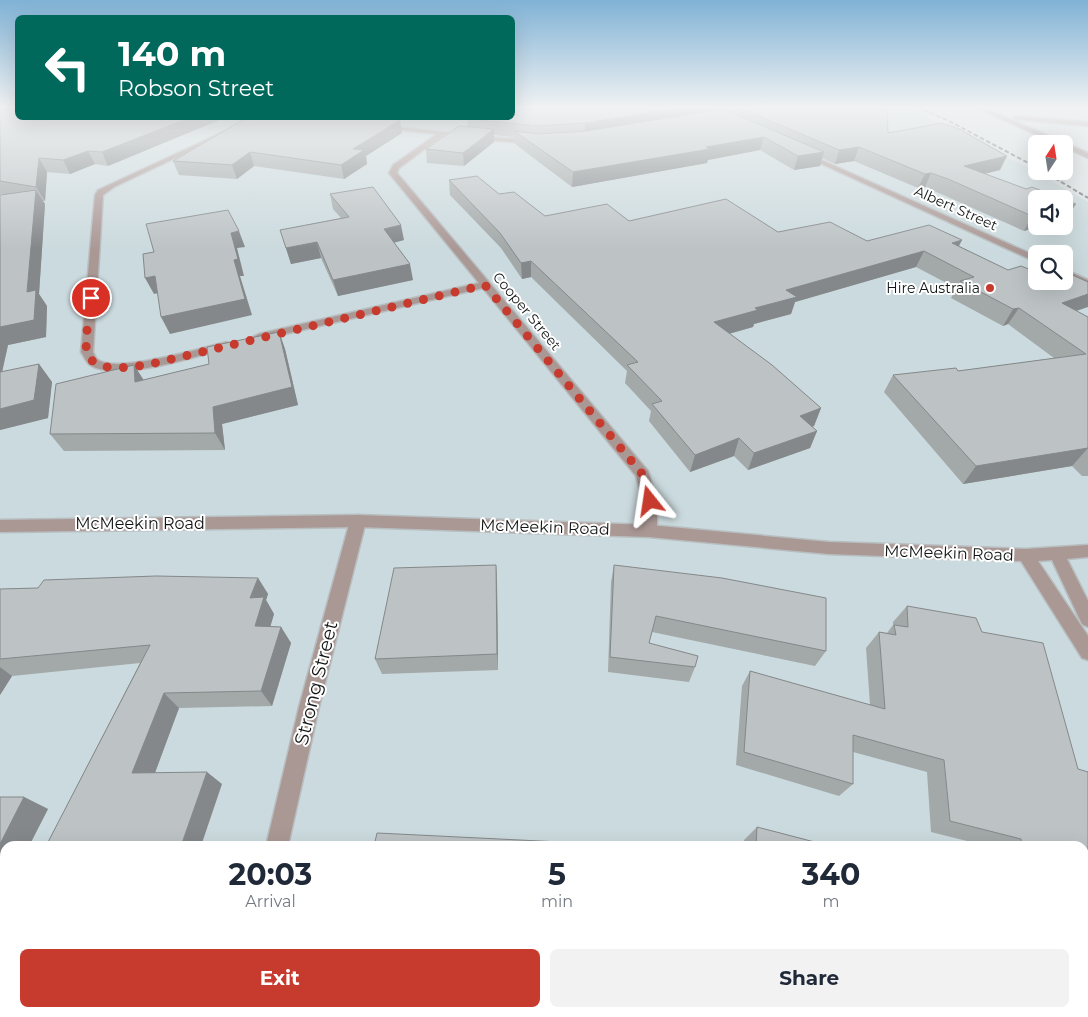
<!DOCTYPE html>
<style>
body{margin:0;font-family:Montserrat,sans-serif;background:#f2f2f3;color:#1f2937;height:100vh;display:flex;flex-direction:column;font-size:19px;white-space:nowrap}
*{box-sizing:border-box;margin:0}
p{font-size:16px;color:#747a83}
.icon{flex:none;width:28px;height:28px;fill:none;stroke:currentColor;stroke-width:2;stroke-linecap:round;stroke-linejoin:round}
.map{position:relative;flex:1;overflow:hidden}
.panel{position:absolute;left:0px;top:841px;width:1089px;height:176px;display:flex;flex-direction:column;background:#fff;border-radius:15px 15px 0 0;box-shadow:0 5px 20px #0002}
.panel>*{flex:none}
.hud{position:absolute;left:15px;top:15px;width:500px;height:105px;border-radius:8px;box-shadow:0 5px 20px #0002;background:#00695c;color:#fff;overflow:hidden}
.needle{width:32px;rotate:12deg}
.buttons{position:absolute;left:1028px;top:135px;display:grid;gap:10px}
.buttons a{display:grid;place-items:center;width:45px;height:45px;border-radius:8px;background:#fff;box-shadow:0 5px 20px #0002;font-size:25px}
.pin{position:absolute;display:grid;place-items:center;width:42px;height:42px;color:#fff;margin:-21px;border:2px solid #fff;border-radius:50%;box-shadow:0 1px 5px #0007}
.me{position:absolute;width:55px;margin:-28px;rotate:345deg;stroke-linejoin:round;filter:drop-shadow(0 0 4px #0008)}
.turn{display:flex;align-items:center;gap:18px;height:105px;padding:0 20px;font-size:22px}
.turn .icon{width:65px;height:65px;stroke-width:2.5}
.turn b{display:block;font-size:35px;line-height:42px}
.eta{display:flex;justify-content:space-evenly;align-items:center;height:85px;text-align:center}
.eta b{font-size:30px;font-weight:700;line-height:35px}
.cta{display:flex;gap:10px;margin-top:auto;padding:10px 20px}
.cta a{flex:1;height:58px;border-radius:8px;background:#c73a2e;color:#fff;font-size:20px;font-weight:700;line-height:58px;text-align:center}
.cta a+a{background:#f2f2f3;color:#1f2937}
.map>svg:first-child{display:block}
.built{fill:#cbdade;fill-rule:evenodd}
.lines{fill:none;stroke-linecap:round;stroke-linejoin:round}
.minor-casing{stroke:#b8bec0;stroke-width:3}
.tertiary-casing{stroke:#b8bec0;stroke-width:3}
.minor{fill:#aa9895;fill-rule:evenodd}
.tertiary{fill:#aa9895;fill-rule:evenodd}
.rail{stroke:#6d7172;stroke-width:2;stroke-dasharray:4.5 2.5;stroke-linecap:butt}
.wall{fill:#a3a8a9}
.shaded-wall{fill:#84888a}
.building{fill:#bdc3c5;stroke:#84888a}
.route{stroke:#c73a2e;stroke-width:9;stroke-dasharray:0 16.2}
.poi-dot{fill:#c73a2e;stroke:#fff;stroke-width:2}
.labels{text-anchor:middle;dominant-baseline:central;stroke-width:4;stroke-linejoin:round;paint-order:stroke}
.far-street-label{font-size:14px;fill:#121515;stroke:#fff}
.far-poi-label{font-size:14px;fill:#121515;stroke:#fff;text-anchor:end}
.street-label{font-size:16px;fill:#121515;stroke:#fff}
.near-street-label{font-size:19px;fill:#121515;stroke:#fff}
</style>
<div class="map">
<svg width="1088" height="1017" viewBox="0 0 1088 1017">
<rect width="100%" height="100%" fill="#dde3e5"/>
<path class="built" d="M0,107l18,11h494l1,-11h392l124,61 59,34v815h-1088zM1036,199h28v27h-28zM1036,254h28v27h-28zM5,846h1079v166h-1079z"/>
<g class="lines">
<defs>
<path id="minor" d="M253,118h7l-146,69 -11,8 -10,157c1,2 2,5 4,7 16,16 108,-12 130,-17l6,3 -2,2c-31,8 -113,36 -141,18 -4,-3 -6,-9 -9,-13l14,-157 3,-5z
M381,125l69,8 -6,2 -45,33 -2,5 251,298 9,30v30l-3,4h-10l-3,-4 2,-30 -7,-25 -153,-188 -224,52 -6,-3 6,-3 220,-51 -90,-110 4,-8 44,-31 -54,-6z
M472,136l62,4 3,2 -3,2 -60,-5z
M802,153h4l230,103v6l-234,-107z
M1064,269l24,11v7l-24,-11z
M358,515l5,2 3,4 -47,186 -31,139h-22l33,-139 51,-186 3,-4z
M232,1012h26v5h-26z"/>
<path id="tertiary" d="M974,107h8l106,46v5l-24,-11v-3h-7z
M1015,116l73,6v4l-75,-7z
M358,515l291,10 180,17 197,7 62,-4v12l-21,2 21,42v26l-6,-3 -30,-64 -14,1 50,75v24l-6,-2 -61,-97 -192,-7 -180,-17 -291,-10 -358,5v-12z"/>
</defs>
<use href="#minor" class="minor-casing"/>
<use href="#tertiary" class="tertiary-casing"/>
<use href="#minor" class="minor"/>
<use href="#tertiary" class="tertiary"/>
<path class="rail" d="M917,107l30,13 89,47
M1043,171l45,27"/>
</g>
<path class="wall" d="M0,107l18,11h206l-116,48 -13,-2 -25,10 -23,-2 -2,29h-2l2,3 -6,90 8,12 -1,31 -38,8 -6,27 37,-8 13,18 -4,36 -48,12 5,-236h-5z
M512,107h375l1,26 112,37 -15,4 41,15 10,37 -12,5 -83,-37 -16,-7 -7,1 -64,-27 -19,3 -13,-6 -2,8 -26,4 -34,-20 -52,10 -1,3 -135,24 -57,-43 -1,-7 -20,-2v7l-30,24 -37,-3 -1,-14 42,-22 -1,-8z
M402,133l-36,23 1,8 -23,15 -90,-13 -17,13 -58,-4 -6,-14z
M449,180l50,14 46,22 233,16 89,9 92,5 129,71v159h-6l-10,-10 -109,18 -79,-92 9,-17 65,-4 96,-13 -46,-34 -5,2 -52,-28 5,-10 -40,-21 -121,35 -4,12 -37,10 -1,3 -24,7 92,74 -7,18 -2,1 5,4 -7,17 -62,22 -14,-14 -44,16 -41,-51 2,-10 -26,-28 2,-12 -96,-94 -9,2 -21,-31 -51,-53z
M330,194l74,46 -10,3 19,37 -75,16 -17,-38 -30,6 -11,-34 61,-12 -8,-9z
M279,332l6,17 13,56 -76,19 3,26 -161,1 -14,-17 84,-69 9,15 66,-16z
M496,565l1,17 1,88 -116,4 -7,-15z
M614,565l212,86 -11,15 -163,-34 -3,11 46,24 -6,15 -81,-10 3,-90z
M258,578l10,16 -2,6 8,14 -4,12 11,1 10,16 -19,63 -93,2 -24,65 67,11 -176,62 94,-183 -128,13 -12,19v-106l38,-1z
M907,606l75,26 96,137 10,3v115l-4,-2v-39h-97l-56,-14 -4,-60 -74,-20v32l-14,12 -103,-31 6,-79 8,-15 120,34 -4,-57 13,-16 8,1 6,-8v-3z
M0,797h24l24,12 -19,37h-24v27h-5z
M757,827l73,19h-86v-6z
M1084,914l4,1v102h-25l-16,-5h37z
M342,1014l393,3h-364l-18,-1z"/>
<path class="shaded-wall" d="M687,107h23l-1,8 -124,21v-13z
M189,118h35l-116,48 -6,-14z
M400,120l2,13 -36,23 1,8 -23,15 -3,-14 12,-16z
M494,129v13l-30,24 -1,-13z
M764,137l-4,13 -52,10 -1,3 -135,24 1,-15z
M859,147l-5,14 -19,3 4,-14z
M88,151l7,13 -25,10 -7,-14z
M250,152l4,14 -17,13 -5,-14z
M824,152l-4,14 -26,4 4,-14z
M1007,156l-7,14 -43,10 7,-14z
M39,158l8,14 -2,29 -9,-14z
M931,173l-6,14 -7,1 7,-14z
M36,190l9,14 -6,90 8,12 -1,31 -38,8 -8,36v-54l27,-35z
M1076,204l-10,15 -2,1v-13z
M1036,215v11h4l-16,5 8,-15z
M401,225l3,15 -17,4 -3,-15z
M239,231l6,16 -8,1 7,28h-4l12,39 -82,19 -9,-17 70,-84z
M962,240l-8,16 -2,-13z
M317,242l4,16 -30,6 -5,-16z
M924,251l-8,16 -121,35 -4,12 -37,10 -1,3 -43,12 4,-17 41,-14 31,-18z
M531,261v16l-9,2 -1,-16z
M410,264l3,16 -75,16 -5,-16z
M155,276l8,16 -9,2 -9,-16z
M1088,294v13l-38,13 12,-17z
M1019,308l-11,16 -5,2 10,-17z
M279,332l6,17 13,56 -76,19 3,26 -10,-17 -2,-26z
M39,364l13,18 -4,36 -48,12v-21z
M134,365l11,17h-10z
M821,408l-7,18 -21,8 7,-18z
M817,431l-7,17 -62,22 6,-17z
M739,438l-5,18 -44,16 5,-17z
M1088,448l-16,18 -109,18 13,-18z
M496,565l1,17 1,88 -1,-16z
M258,578l10,16 -2,6 8,14 -8,28 -11,-16 -5,-28z
M281,627l10,16 -19,63 -11,-15z
M0,667l12,9 -12,19z
M164,693l15,15 -29,78 -18,-13z
M207,772l15,12 -21,62h-20z
M24,797l24,12 -19,37h-24v23l-5,-2v-23z
M41,1012h29l-2,5h-28z"/>
<path class="building" d="M0,107h18v11h171l-87,34 -14,-1 -25,9 -24,-2 -3,29 -36,-6v-44h1l-1,-1z
M512,107h175l-102,16 -47,3 -71,-7 3,-1h42z
M738,107h149l1,26 54,-10 17,6 48,27 -43,10 62,23 6,-2 30,12h-26v16l-4,1 -84,-37 -17,-6 -6,1 -66,-27 -20,3z
M723,109l101,43 -26,4 -34,-19 -58,10 4,2 -137,23 -59,-41 24,3 48,-3z
M246,118h133l21,2 -47,29 11,1 -23,15 -91,-13 -18,13 -59,-4z
M459,126l35,3 -31,24 -37,-4z
M477,176l22,18 15,-2 31,24 62,-12 22,17 97,-22 52,33 52,-10 37,19 62,-16 33,15 -10,3 56,27 13,-4 15,6v9h28v-5l6,-2 18,8v12l-26,9 26,14v131l-112,18 -83,-91 63,-7 2,3 128,-17 -67,-46 -6,1 -53,-28 14,-4 -50,-26 -138,39 11,7 -42,11 3,2 -44,12 58,43 49,43 -21,8 17,15 -63,22 -15,-15 -44,17 -43,-51 10,-3 -35,-36 11,-3 -107,-101 -10,2 -21,-30 -51,-53z
M373,187l28,38 -17,4 26,35 -77,16 -16,-38 -31,6 -6,-18 69,-13 -19,-23z
M36,190l-9,102 9,-2 -2,30 -34,7v-132z
M1064,199l12,5 -12,3z
M228,210l11,21 -8,2 7,26 -4,1 11,39 -84,18 -6,-41 -10,2 -2,-24 11,-2 -8,-28z
M279,332l13,55 -79,20 2,26 -165,1 6,-50 78,-19 1,17 74,-18 -2,-17z
M39,364l-5,36 -34,9v-37z
M496,565l1,89 -122,5 19,-91z
M614,565l108,13 104,20v53l-170,-35 -7,27 49,13 -3,11 -85,-10z
M156,576l102,2 -8,20 14,-1 -9,29 26,1 -20,64 -97,2 -32,80 75,-1 -26,74h-135l104,-201 -150,14v-70l38,-1 6,-8z
M907,606l69,12 6,14 61,11 35,126 10,3v97l-4,-1v-22h-62l-1,-7 -71,-18 -6,-61 -91,-25v49l-109,-32 6,-81 135,38 -6,-77 17,3 -2,-10 14,2z
M0,797h24l-24,47z
M757,827l73,19h-74z
M377,833l224,11v2h-227z
M1084,914l4,1v95l-4,-1z
M17,1012h24l-1,5h-40v-1z
M342,1012h392l1,5h-334l-59,-3z"/>
<linearGradient id="sky" x2="0" y2="1"><stop stop-color="#80b2d5"/><stop offset="0.43" stop-color="#f0f2f3"/><stop offset="1" stop-color="#f0f2f3" stop-opacity="0"/></linearGradient>
<rect width="1088" height="249" fill="url(#sky)"/>
<g class="lines">
<path class="route" d="M91,298c-1,11 -7,45 -4,54 6,24 51,14 68,11l330,-78 149,179 9,11 7,26"/>
</g>
<circle class="poi-dot" cx="990" cy="288" r="5"/>
<g class="labels">
<g class="far-street-label">
<text transform="translate(956 208) rotate(24)">Albert Street</text>
<text transform="translate(527 311) rotate(50)">Cooper Street</text>
</g>
<g class="far-poi-label">
<text x="980" y="288">Hire Australia</text>
</g>
<g class="street-label">
<text x="140" y="523">McMeekin Road</text>
<text transform="translate(545 527) rotate(2)">McMeekin Road</text>
<text transform="translate(949 553) rotate(2)">McMeekin Road</text>
</g>
<g class="near-street-label">
<text transform="translate(316 683) rotate(-76)">Strong Street</text>
</g>
</g>
</svg>
<div class="buttons">
<a><svg class="needle" viewBox="-14 -14 28 28"><path d="M0-13l5 13h-10z" fill="#e53935"/><path d="M0 13l5-13h-10z" fill="#747a83"/></svg></a>
<a><svg class="icon" aria-label="sound" viewBox="0 0 24 24"><path d="M4 9h4l5-4v14l-5-4H4zM17 9q2 3 0 6"/></svg></a>
<a><svg class="icon" aria-label="search" viewBox="0 0 24 24"><circle cx="10" cy="10" r="6"/><path d="M15 15l6 6"/></svg></a>
</div>
<div class="pin" style="left:91px;top:298px;background:#d93025"><svg class="icon" aria-label="arrive" viewBox="0 0 24 24"><path d="M6 21V4h12l-3 4 3 4H6"/></svg></div>
<svg class="me" style="left:650px;top:501px" viewBox="-20 -20 40 40"><path d="M0-17L14 15 0 8-14 15z" fill="#c73a2e" stroke="#fff" stroke-width="4"/></svg>
<div class="hud">
<div class="turn"><svg class="icon" aria-label="left" viewBox="0 0 24 24"><path d="M17 20v-9H6M10 6l-5 5 5 5"/></svg><div><b>140 m</b>Robson Street</div></div>
</div>
<section class="panel">
<div class="eta">
<div><b>20:03</b><p>Arrival</p></div>
<div><b>5</b><p>min</p></div>
<div><b>340</b><p>m</p></div>
</div>
<div class="cta"><a>Exit</a><a>Share</a></div>
</section>
</div>
